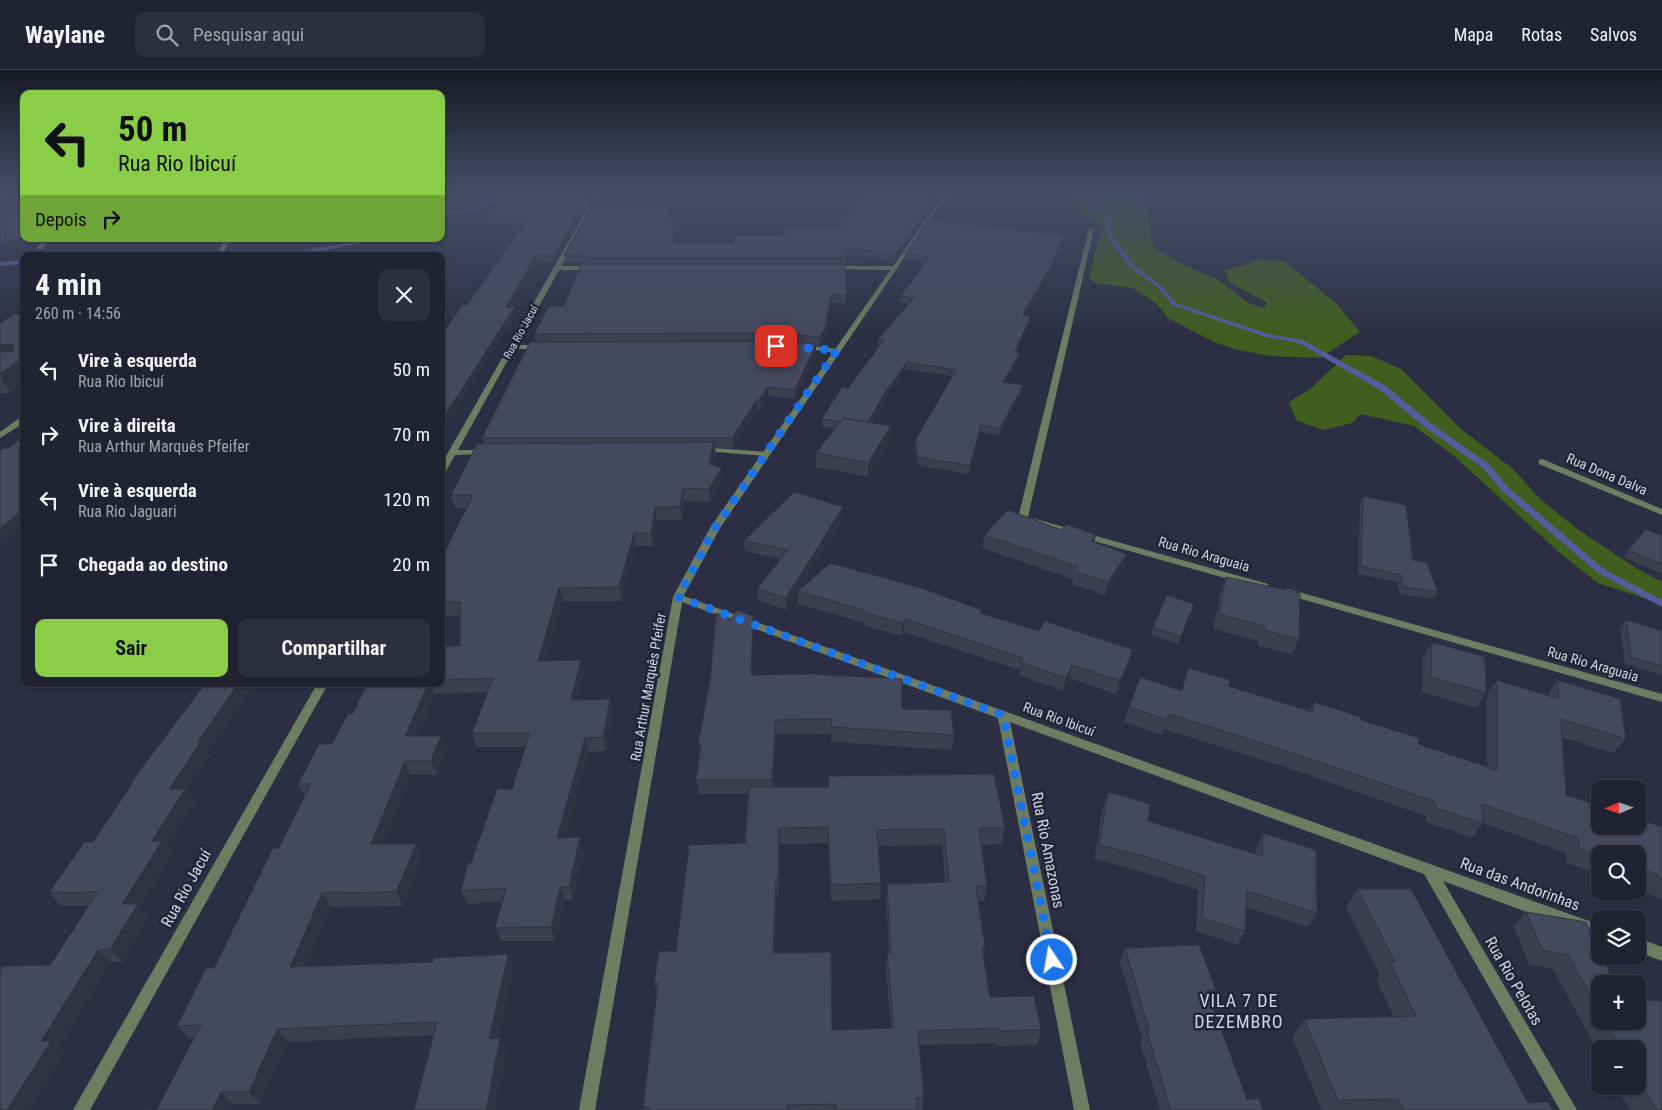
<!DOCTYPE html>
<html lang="pt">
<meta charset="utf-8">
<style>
body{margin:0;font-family:"Roboto Condensed",sans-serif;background:#2d2f3e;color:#f1f3f6;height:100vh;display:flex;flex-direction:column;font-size:19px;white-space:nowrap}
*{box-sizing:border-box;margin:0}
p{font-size:16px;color:#a2a4ac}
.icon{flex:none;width:28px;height:28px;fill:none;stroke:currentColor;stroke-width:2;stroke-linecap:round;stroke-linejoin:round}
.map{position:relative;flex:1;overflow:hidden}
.details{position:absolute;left:20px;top:182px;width:425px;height:435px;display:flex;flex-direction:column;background:#212332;border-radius:10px;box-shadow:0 1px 4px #0004,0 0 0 1px #3e404d}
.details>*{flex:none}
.banner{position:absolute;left:20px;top:20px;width:425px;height:152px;border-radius:10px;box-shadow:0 1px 4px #0004,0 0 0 1px #3e404d;background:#8ace47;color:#111;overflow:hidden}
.needle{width:32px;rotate:268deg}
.fabs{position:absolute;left:1591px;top:710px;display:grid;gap:10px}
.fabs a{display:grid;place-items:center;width:55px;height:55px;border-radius:10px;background:#212332;box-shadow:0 1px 4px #0004,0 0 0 1px #3e404d;font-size:25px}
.pin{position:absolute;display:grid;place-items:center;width:42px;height:42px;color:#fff;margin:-21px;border-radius:10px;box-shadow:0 2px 8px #0006}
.me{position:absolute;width:55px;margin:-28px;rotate:348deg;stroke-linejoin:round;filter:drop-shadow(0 0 4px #0008)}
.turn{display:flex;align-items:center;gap:18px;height:105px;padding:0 15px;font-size:22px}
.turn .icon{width:65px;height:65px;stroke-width:2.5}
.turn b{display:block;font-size:35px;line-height:42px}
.then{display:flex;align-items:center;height:48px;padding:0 15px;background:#0003;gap:10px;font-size:19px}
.round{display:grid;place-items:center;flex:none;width:52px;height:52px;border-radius:10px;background:#2d2f3e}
.headline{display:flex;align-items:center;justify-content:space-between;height:85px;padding:0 15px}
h1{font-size:30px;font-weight:700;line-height:38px}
.button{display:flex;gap:10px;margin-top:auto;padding:10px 15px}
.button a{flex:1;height:58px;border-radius:10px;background:#8ace47;color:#111;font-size:20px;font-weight:700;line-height:58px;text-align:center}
.button a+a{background:#2d2f3e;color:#f1f3f6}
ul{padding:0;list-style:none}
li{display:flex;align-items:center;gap:15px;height:65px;padding:0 15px}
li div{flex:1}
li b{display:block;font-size:19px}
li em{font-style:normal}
header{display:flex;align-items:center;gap:30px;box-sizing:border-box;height:70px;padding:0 25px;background:#212332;border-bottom:1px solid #3e404d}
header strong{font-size:24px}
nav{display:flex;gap:28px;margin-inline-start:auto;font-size:18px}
.search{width:350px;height:45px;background:#2d2f3e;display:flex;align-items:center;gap:12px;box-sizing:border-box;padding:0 18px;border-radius:10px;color:#a2a4ac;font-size:19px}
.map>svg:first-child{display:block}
.green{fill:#3e5f1d}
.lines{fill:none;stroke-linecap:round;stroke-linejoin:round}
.stream{fill:#545c9d;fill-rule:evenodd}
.minor{fill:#6d7d61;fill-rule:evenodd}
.tertiary{fill:#6d7d61;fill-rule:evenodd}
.wall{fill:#3b3f50;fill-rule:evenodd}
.shaded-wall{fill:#303341}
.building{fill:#45495d;stroke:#303341;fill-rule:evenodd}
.route{stroke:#1a73e8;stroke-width:9;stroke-dasharray:0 16.2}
.labels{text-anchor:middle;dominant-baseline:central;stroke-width:5;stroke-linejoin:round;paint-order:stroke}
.far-street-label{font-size:11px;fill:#d2d4e1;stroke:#222538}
.street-label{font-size:14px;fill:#d2d4e1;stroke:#222538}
.near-street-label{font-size:16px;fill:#d2d4e1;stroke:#222538}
.near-neighbourhood-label{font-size:18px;letter-spacing:1px;fill:#cfd4ed;stroke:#222538}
</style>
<header>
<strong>Waylane</strong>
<div class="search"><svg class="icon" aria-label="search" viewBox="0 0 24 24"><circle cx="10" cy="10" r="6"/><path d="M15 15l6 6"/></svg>Pesquisar aqui</div>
<nav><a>Mapa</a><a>Rotas</a><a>Salvos</a></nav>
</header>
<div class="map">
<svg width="1662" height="1040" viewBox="0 0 1662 1040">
<rect width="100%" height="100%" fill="#2c2f43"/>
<path class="green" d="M1069,125h82l-10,4 7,12 1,18 6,19 29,17 33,14 32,24 14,5 4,-5 -38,-21 -4,-12 23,-6 8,-5 28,2 53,43 23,28 -40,26 -50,-2 -36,-7 -20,-7 -46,-24 -10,-13 -25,-17 -38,-5 -6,-6 13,-51 -19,-11z
M1346,285l25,1 30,13 60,60 52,40 27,30 40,32 56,37 26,14v22l-64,-21 -37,-29 -107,-98 -40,-30 -53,-12 -9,9 -29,7 -27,-10 -7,-18 21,-13z"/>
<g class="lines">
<path class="stream" d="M515,125h8l-30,7 -21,9 -31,5v-4l28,-3 21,-9z
M1085,125h4l20,21 3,10 -1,7 22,31 30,23 13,16 93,31 34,6 83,46 46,38 57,40 19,23 96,82 58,31v7l-64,-34 -96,-82 -19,-23 -57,-40 -46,-38 -81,-47 -33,-6 -94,-32 -13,-16 -30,-23 -24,-33c4,-20 -13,-23 -20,-38z
M371,169h11l-88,17h-47l3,-2 44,-2z
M24,190v4l-24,2v-4z"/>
<path class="minor" d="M572,125c10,0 15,8 20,16l-31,55h30l3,2 -3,2h-32l-42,75h24l3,2 -3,2h-27l-56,101h26l4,2 -4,2 -29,1 -10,18 -4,2v-10l145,-254 -3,-7z
M1089,158l5,1 -66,288 240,67 1,2 -1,2h-8l-240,-68 -2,-2z
M44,169h6l-8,10h-4l-1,-1z
M225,169h6l-9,17h-6z
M833,196h62l3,2 -3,2 -64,-1 -1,-1z
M803,275l34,4 3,2 -3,2 -36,-5 -1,-1z
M21,347h3v6l-24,15v-6z
M700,377l66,5 4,2 -4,2 -63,-5h-3z
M1542,389l120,50v6l-123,-51v-4z
M1288,519l374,105v8l-378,-108 -1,-2 1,-2z
M678,524l922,331v14l-157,-58 134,229h-17l-136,-236 -414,-152 80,388h-16l-76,-392 -324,-119 -1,-2z
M317,614h11l-238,426h-17z
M1638,868l24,9v14l-24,-9z"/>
<path class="tertiary" d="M943,125h4l-227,333 -37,69 -88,513h-16l94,-513 37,-69z"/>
</g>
<path class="wall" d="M576,125h21l2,8 72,5 -2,8 6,28h58l108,-17v-10h6l15,-22h80l-5,5h-6l-1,10 -34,50 -51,-5 1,48h-15l-5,31 -6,12 -4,-1v8l-21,46 -26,-3 -9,14 -3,-1 -24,39h-18l1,6 -3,11 11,15 -14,22 -26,-1 -2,19h-25l-4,26h-17l-14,55h-59l-17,60 38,13 -6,26 32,-1 4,14 -8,38 -17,1 -24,86 19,13 -11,49 -8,1 -10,40h-54l-6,-13 7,-26 -35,2 -6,-13 10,-28 41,-74 14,-42h-49l-5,-14 16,-41 -53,2 -18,42h24l6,14 -10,25h-26l-27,69 39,14 -20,48 -72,1 -25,60 208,1 -16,70h2l7,13 -12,59h-81l19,-75 -145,7 -28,62h-27l-3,6h-107l34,-1 37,-71h-5l-12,-12 37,-58 65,-120 26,-52 -7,-12 34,-40 21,-31 14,-29h74v-38h19v-30h-19v-56l26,-52h-12l-4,-13 32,-51 -1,-6 54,-96 -2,-8 30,-28 21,-42v-2h-19l-2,-7 27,-47 -8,-11z
M946,125h107v3l-107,2z
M583,134l1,7 -29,51h-17l-26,45 4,8 -49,-10 57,-80 -37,-2 -2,-7z
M930,150l133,21 -12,29 -25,45 5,1 -1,6 -13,30 2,8 -13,22 16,10 -23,44 -19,-4 -11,42 -51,-9 -4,-17 1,-7 37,-65 -46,-7 -23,32 -11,22 19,17 -23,37 -52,-10v-14l19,-24 -13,-3v-7l26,-31 31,-42h-1v-7l32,-36h-11l1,-6 26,-35 -21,-2v-6z
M0,253l11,70h-11z
M1363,426l75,96 -5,7 -33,-5 -3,-12 -39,-8 2,-71z
M843,437v11l-45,73 184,19 -1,4 58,17 94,19 -4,13 -13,31 -47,-16 -6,13 -44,-16 1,-5 -116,-38 -2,4 -37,-10v-3l-67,-19v-13l-12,19 -28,-10 -1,-11 24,-30 -36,-8 -1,-10z
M1062,460l34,5 -2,7 33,12 -3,13 -19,28 -33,-11 1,-5 -91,-31 2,-13z
M1662,466v38l-39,-17 5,-7z
M1226,507l73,62 -7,15 -34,-8v-5l-45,-12 8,-38z
M1191,541l-13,33 -27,-9 2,-8z
M1626,550l36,11v44l-37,-11 -5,-36z
M754,560l-2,45 150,34 52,26 -2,15 -121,-8v-8l-55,1 -3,52 232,41 -3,16 -21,1 6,41 -3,16h-6l7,45 -2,9 7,41 51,33 -4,15 -41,1v-3l-77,2 5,53 -2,12h-278l-1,-3 14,-112 -3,-12 22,-32 69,-108 4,-49h-50l-3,-14 4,-26 -2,-10zM828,773l3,58 49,-2 1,-16 -3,-37 64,-1 3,37 -58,2 -1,16 3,53h-2l-1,16 5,59 -59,2 -57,-77 2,-58h2l1,-51z
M1432,572l54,51 -10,15 -54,-16 1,-35z
M1188,598l40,18 81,25 5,-9 47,18 57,24 69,22v-72l10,-14 50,16 10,-16 69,59 -13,14 -51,-16 4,58 96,32v72l-19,-7v-4l-5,-2v-32h-38v20l-33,-11 -1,-10 -83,-30 -11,15 -46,-16v-6l-138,-48 -124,-39 -2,6 -38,-13 5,-15 52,-16z
M208,683l2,3 -24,35 9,11 -28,46 5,6 -32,53 9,10 -26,45h-12l-52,86 6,5 -35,57h-30l50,-145 39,-59h-28l-12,-13 44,-51 40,-60 -1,-1z
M1108,722l40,29 107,33 1,-6 7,-15 54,80 -9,14 -62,-20 -1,24 -7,14 -42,-14 2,-41 -59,-19 -45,-12 9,-52z
M1358,819l170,214 25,7h-231l-30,-73 12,-18 90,-2 -18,-38 4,-4 -34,-68z
M1526,842l74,72v37h38l24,89h-31l-14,-21 1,-1 -1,-2h21v-37h-38v6l-47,-86 -24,-4 -15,-38z
M1125,878l91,42 -6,10 37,99 16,11h-103l-20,-67 2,-5 -22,-76z"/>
<path class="shaded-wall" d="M938,125h4l-5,5z
M670,131l1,7 -3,15 -1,-7z
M22,132l2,6 -24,1v-5z
M931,133l-1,7 -34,50v-7z
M583,134l1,7 -29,51 -1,-7z
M1064,165l-1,6 -12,29 -28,51v-6z
M27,169h16l-5,5 -30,2 -8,8v-9l5,-4z
M47,169h42l-40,4z
M279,169h40l-2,2 -36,3z
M536,185l2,7 -30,53 -2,-8z
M831,225v8l-5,31 -6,12v-9z
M515,237l1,8 -75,118v-12z
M1031,246l-1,6 -16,37 1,-7z
M13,274l11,13v27l-13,9 -11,-18v-30z
M816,274v9l-21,46v-9z
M1020,283l-1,7 -17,29 1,-7z
M907,292l-1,7 -23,32 -17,32v-7l18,-32z
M1023,315l-1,7 -23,44 1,-7z
M768,317l1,9 -9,14 -1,-10z
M757,330v9l-24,39 -1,-10z
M981,355l-1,7 -11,42 1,-8z
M891,356v14l-23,37v-14z
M714,372l2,12 -6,22 -1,-12z
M722,398l2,12 -14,22 -1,-13z
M683,418l1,13 -2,19 -2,-13z
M655,437l2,13 -4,26 -2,-13z
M843,437v11l-57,92v-12z
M24,438v16l-24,22v-17z
M634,463l2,13 -14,55 -3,-14z
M1096,465l-3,12 -2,-6z
M1127,484l-3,13 -19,28 3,-13z
M559,518l4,13 -21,74 -4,-14z
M753,546l1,14 -2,59 -1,-14z
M905,549l-1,13 -2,4 1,-13z
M1133,580l-4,13 -13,31 4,-13z
M581,590l3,14 -9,40 -4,-14z
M1072,595l-3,13 -6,13 3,-13z
M238,614h18l-48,69 2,3 -24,35 9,11 -28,46 5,6 -32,53 9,10 -26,45 -13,-13 12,-45 30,-63 17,-52 29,-47z
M428,614h3l4,10 -24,56 -6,-14z
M610,629l4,14 -8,38 -3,-14z
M776,650v15l-3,59 -1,-14z
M441,666l6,14 -10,25 -6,-14z
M585,668l4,14 -28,100 -4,-14z
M405,691l6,14 -32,82 -8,-13z
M779,758l1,16 -1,51 -1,-16z
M580,767l4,14 -11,49 -4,-13z
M416,774l7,14 -20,48 -7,-14z
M776,809l1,16 -3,74 -1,-16z
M560,817l5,14 -10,40 -4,-14z
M322,823l9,14 -31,74 -10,-14z
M98,880l13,12 -52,86 6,5 -35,57h-23l34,-69z
M508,884l6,14 -19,83 -6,-12z
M277,959l11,13 -28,62 -11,-12z
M500,968l7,13 -12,59h-9z
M221,1022l12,12 -3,6h-18z"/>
<path class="building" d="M0,125h24v44h3l-22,2 -5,4v-34l21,-1 1,-8 -22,2z
M504,125h71l8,9 -29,51h-18l-30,52h9l-74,114v-84l21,-32h5l61,-87 -43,-2z
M585,125h12l2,8 71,-2 -3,15h5l2,28h59l2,-9 50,1v-8l56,-1v-10h6l15,-22h69v8l-35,50 -51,-5v9h-261l1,-3 -21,1 29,-50z
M930,148v2l134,15 -12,29 -29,51 8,1 -16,36 5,1 -17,29 20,3 -23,44 -19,-4 -11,41 -52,-9 -3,-16 41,-71 -49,-8 -23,32 -16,28 -25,-4 -3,4 -18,-3 20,-32 6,1 36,-48 -6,-1 37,-42h-15l30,-40 -25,-3z
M581,194h264l2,31h-16l-5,30 -6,12 -44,-4 -242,1 15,-28h15z
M14,244h10v43l-24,17v-22l14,-1 -1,-7 -13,1v-22z
M776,271l40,3 -21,46 -27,-3 -9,13h-2l-25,38h-250l48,-96z
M843,348l48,8 -23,37 -52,-10z
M24,366v72l-24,21v-78l3,-3h5z
M714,372l-5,22 13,4 -13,21 -26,-1 -3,19h-25l-4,26h-17l-15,54 -60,1 -21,73 43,-1 -10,40 39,-1 -7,38 -18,1 -28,100 23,-1 -11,50h-9l-9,40 -56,1 11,-40 -45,3 7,-28h3l26,-74h15l18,-56h-58l21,-55 -52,2v-34h19v-44h-19v-42l32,-65h-22l26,-51z
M794,422l49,15 -57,91 -29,-9 31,-39 -44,-9z
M1363,426l43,9 7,55 14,3 11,29 -34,-5 -3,-12 -40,-9z
M1008,440l54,20 4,-6 30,11 -5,6 36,13 -19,28 -34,-11 3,-5 -93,-31z
M1646,459l16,7v28l-34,-14z
M830,493l91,25 61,22 -2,3 59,18 6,-10 88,29 -13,31 -48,-16 -6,13 -45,-16 2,-4 -118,-39 -2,4 -38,-10 2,-2 -69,-20z
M1226,507l74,16 -1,46 -35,-9 1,-4 -46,-12z
M1167,525l27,9 -13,33 -28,-10z
M737,540l16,6 -2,59 61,-1 90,5v30l49,1 3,25 -123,-8 1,-8 -56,1 -4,60h-76l5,-36h-3l12,-64 6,-67 15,6z
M1626,550l36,11v35l-31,-9z
M1432,572l53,15 1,36 -55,-16z
M1188,598l42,12 -2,6 84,26 2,-10 47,15v3l58,18 -1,6 79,26v-90l62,19 -2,-19 63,19 6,40 -65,-20 5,76 34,11v20h38v-7l24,8v52l-4,-1 -1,-4 -19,-6v-14h-38v1l-20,-6 -2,-11 -96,-34 1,20 -47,-16v-6l-140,-48 -127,-40 -2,6 -38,-13 11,-30 42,14z
M205,614h33l-40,58h3l-32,47h16l-33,52h10l-40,63h16l-28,45 -12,1 -57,91h10l-44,69h-7v-140l3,-4 47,-1 48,-73 -49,1 35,-51h9l41,-61h-2z
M367,614h61l-23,52h36l-10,25h-26l-34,83h45l-20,48 -74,1 -32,74 143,-5 1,-4 74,-4 -19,85 11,-1 -14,72h-72l23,-88 -160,7 -28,63h-28l-9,18h-89l34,-1 44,-84 -24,1 29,-58h8l59,-120h6l32,-64h-13l21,-40h13l16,-30 5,-1z
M994,704l11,54h-26l8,58h-11l9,61h-3l8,50 44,-1 7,34 -41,1 -1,-3 -81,3 6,67h-8l1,12h-81v-6l-49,1v5h-137v-3h-7l15,-124h-4l5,-32h17l13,-106 56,-2 4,-56h80l-1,-11zM828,757l3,58 50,-2 -4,-53 67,-1 5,53 -62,2 4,69h-4l7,75 -62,2 -1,-78 -58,1 3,-74h2l1,-51z
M1108,722l42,12 -2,17 114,35 1,-23 53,17 1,63 -70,-22 -2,40 -43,-13 3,-42 -61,-20 -45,-11z
M1358,819h53l117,214 20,-1 5,8h-149l-6,-11 -60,1 -34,-81 112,-3 -26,-54h5z
M1526,842l60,10 14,30v4h2l13,28h-15v29l-32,-58 -25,-4z
M1199,875l17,45h-9l40,109h12l4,11h-92l-25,-81h3l-24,-81z
M1638,929l24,2v109h-5l-19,-29v-32h-18l-15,-28h33z"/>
<linearGradient id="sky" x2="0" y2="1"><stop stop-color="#181a25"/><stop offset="0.46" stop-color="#454d66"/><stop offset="1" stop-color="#454d66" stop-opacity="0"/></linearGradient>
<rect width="1662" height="270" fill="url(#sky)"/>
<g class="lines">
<path class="route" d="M776,276l61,4 -122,178 -37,69 325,118 49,245"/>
</g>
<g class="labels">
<g class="far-street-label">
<text transform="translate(521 262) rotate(-61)">Rua Rio Jacuí</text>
</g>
<g class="street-label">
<text transform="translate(1607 404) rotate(23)">Rua Dona Dalva</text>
<text transform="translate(1204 484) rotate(16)">Rua Rio Araguaia</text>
<text transform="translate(1593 594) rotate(16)">Rua Rio Araguaia</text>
<text transform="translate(648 617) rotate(-80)">Rua Arthur Marquês Pfeifer</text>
<text transform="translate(1059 649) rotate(20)">Rua Rio Ibicuí</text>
</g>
<g class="near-street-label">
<text transform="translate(1048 780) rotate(79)">Rua Rio Amazonas</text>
<text transform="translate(1520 814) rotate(20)">Rua das Andorinhas</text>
<text transform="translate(186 818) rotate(-61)">Rua Rio Jacuí</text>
<text transform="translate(1514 911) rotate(60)">Rua Rio Pelotas</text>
</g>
<g class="near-neighbourhood-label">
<text x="1239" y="930">VILA 7 DE<tspan x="1239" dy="21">DEZEMBRO</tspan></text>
</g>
</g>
</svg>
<div class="fabs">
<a><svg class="needle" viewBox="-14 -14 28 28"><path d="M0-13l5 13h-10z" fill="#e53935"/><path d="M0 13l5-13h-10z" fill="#a2a4ac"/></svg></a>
<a><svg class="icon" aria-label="search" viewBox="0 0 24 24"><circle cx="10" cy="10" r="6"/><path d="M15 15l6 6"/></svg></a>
<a><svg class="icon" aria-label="layers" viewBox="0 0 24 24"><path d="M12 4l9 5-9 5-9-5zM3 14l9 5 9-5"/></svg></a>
<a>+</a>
<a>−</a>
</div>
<div class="pin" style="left:776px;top:276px;background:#d93025"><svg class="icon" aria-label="arrive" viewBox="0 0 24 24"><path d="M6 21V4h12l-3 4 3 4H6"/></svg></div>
<svg class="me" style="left:1052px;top:890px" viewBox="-20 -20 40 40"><circle r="17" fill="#1a73e8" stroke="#fff" stroke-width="3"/><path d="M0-11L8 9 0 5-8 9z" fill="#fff"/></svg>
<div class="banner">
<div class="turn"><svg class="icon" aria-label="left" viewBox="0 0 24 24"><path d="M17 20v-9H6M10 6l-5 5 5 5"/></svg><div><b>50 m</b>Rua Rio Ibicuí</div></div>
<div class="then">Depois<svg class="icon" aria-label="right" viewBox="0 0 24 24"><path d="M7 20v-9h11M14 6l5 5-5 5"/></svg></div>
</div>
<section class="details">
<div class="headline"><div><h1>4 min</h1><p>260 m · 14:56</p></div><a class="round"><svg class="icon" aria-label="close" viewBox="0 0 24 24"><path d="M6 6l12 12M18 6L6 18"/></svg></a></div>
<ul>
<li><svg class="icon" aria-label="left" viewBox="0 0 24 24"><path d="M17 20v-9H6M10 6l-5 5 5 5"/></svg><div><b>Vire à esquerda</b><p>Rua Rio Ibicuí</p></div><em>50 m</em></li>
<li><svg class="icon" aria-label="right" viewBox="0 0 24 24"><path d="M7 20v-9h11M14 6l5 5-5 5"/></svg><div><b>Vire à direita</b><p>Rua Arthur Marquês Pfeifer</p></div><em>70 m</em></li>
<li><svg class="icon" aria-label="left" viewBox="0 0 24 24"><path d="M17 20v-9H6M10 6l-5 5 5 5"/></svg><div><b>Vire à esquerda</b><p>Rua Rio Jaguari</p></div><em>120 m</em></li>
<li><svg class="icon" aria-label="arrive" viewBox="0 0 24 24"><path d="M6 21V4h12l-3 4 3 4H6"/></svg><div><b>Chegada ao destino</b></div><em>20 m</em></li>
</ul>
<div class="button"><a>Sair</a><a>Compartilhar</a></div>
</section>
</div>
